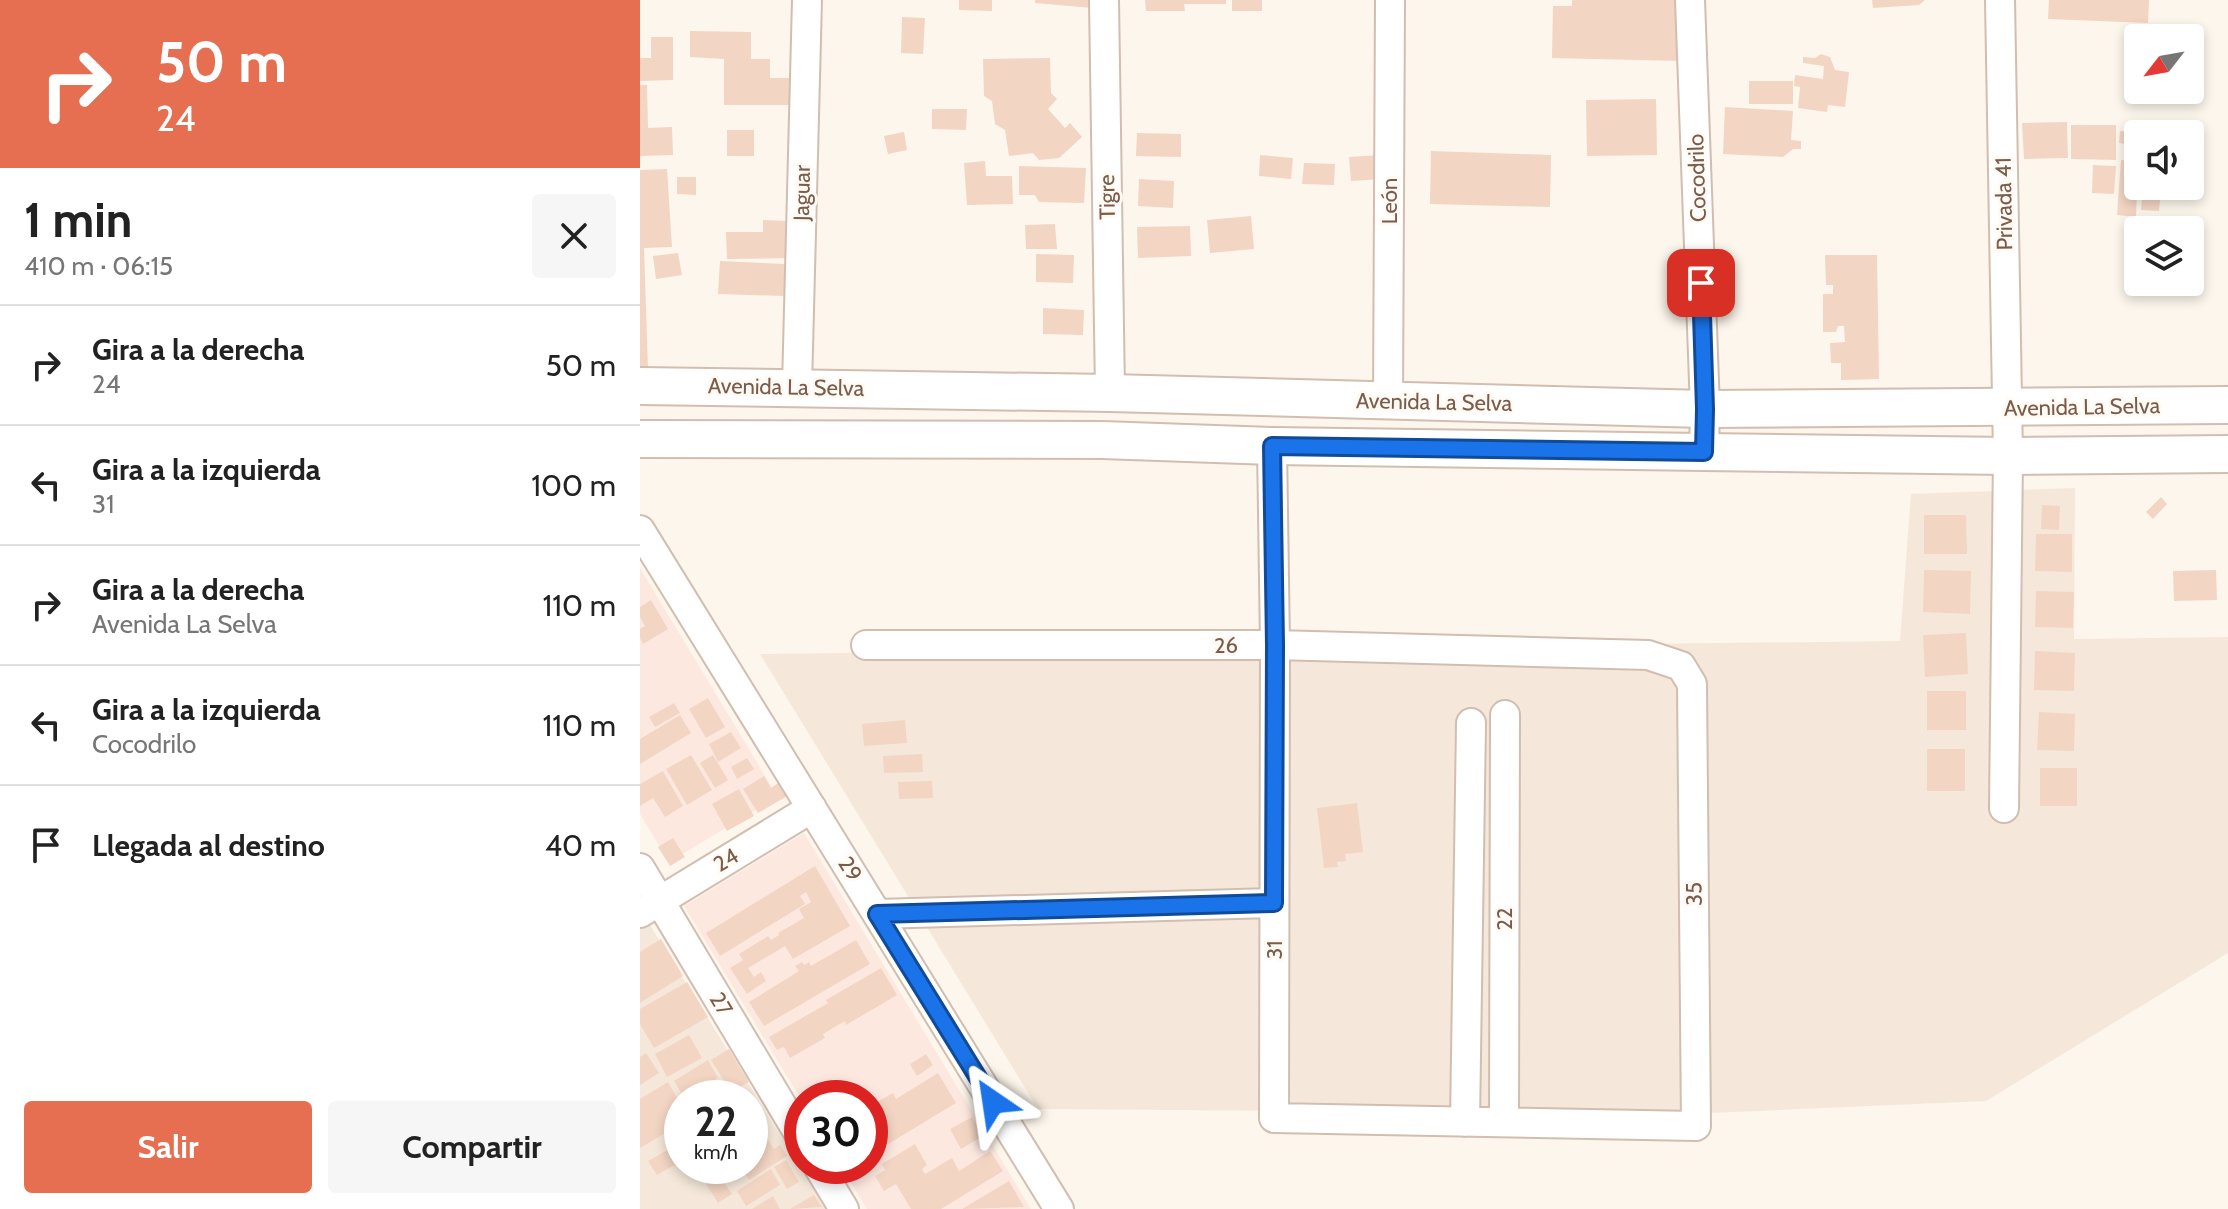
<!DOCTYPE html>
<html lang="es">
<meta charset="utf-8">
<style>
body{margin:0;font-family:Cabin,sans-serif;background:#f6f6f6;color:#222;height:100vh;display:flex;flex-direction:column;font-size:30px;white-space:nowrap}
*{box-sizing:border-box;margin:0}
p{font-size:26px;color:#767676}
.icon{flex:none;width:44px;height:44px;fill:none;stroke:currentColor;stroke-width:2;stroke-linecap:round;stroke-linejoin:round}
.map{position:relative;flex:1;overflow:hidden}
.panel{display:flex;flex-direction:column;background:#fff;width:640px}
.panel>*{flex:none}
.hud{background:#e76f51;color:#fff;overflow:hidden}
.needle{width:52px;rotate:239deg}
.tools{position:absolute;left:1484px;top:24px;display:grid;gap:16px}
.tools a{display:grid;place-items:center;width:80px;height:80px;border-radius:8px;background:#fff;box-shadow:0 4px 12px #0003;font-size:40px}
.speed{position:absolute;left:24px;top:1080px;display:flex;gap:16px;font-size:40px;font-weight:700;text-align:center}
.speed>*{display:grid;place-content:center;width:104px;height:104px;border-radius:50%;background:#fff;box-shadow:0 4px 12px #0003;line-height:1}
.speed small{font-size:20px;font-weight:400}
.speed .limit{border:12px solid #d22;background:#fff;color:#111}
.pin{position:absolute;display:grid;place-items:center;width:68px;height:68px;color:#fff;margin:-34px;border-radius:16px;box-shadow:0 4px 12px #0006}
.me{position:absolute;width:88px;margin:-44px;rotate:328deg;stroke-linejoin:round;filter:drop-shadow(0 0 6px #0008)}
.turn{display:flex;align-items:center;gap:28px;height:168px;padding:0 24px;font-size:36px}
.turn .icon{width:104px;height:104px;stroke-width:2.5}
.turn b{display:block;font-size:56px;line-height:68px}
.round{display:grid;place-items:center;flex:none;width:84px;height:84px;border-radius:8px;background:#f6f6f6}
.summary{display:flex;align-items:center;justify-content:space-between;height:136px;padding:0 24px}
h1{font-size:48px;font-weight:700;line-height:60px}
.primary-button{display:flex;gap:16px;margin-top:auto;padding:16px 24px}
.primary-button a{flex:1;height:92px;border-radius:8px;background:#e76f51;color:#fff;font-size:32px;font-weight:700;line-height:92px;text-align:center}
.primary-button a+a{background:#f6f6f6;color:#222}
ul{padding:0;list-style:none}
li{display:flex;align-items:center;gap:24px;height:120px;padding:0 24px;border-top:2px solid #e0e0e0}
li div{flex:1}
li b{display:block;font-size:30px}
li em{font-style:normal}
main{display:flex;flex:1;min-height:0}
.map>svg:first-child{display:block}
.residential{fill:#f5e8da;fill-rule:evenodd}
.commercial{fill:#fde8e0}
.building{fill:#f3d5c3}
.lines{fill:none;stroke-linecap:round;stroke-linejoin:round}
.minor-casing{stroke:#d1beb0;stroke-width:32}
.tertiary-casing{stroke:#d1beb0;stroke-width:40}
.minor{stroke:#fff;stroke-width:28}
.tertiary{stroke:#fff;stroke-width:36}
.route-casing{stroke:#114b97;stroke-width:20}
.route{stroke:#1a73e8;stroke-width:14}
.labels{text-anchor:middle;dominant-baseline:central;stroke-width:6;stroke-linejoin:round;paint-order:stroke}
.street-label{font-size:22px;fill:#7a5c4d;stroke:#fffaf3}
</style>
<main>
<section class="panel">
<div class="hud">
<div class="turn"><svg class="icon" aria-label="right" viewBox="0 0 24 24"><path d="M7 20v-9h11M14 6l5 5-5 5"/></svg><div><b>50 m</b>24</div></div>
</div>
<div class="summary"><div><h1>1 min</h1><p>410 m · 06:15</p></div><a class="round"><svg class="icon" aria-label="close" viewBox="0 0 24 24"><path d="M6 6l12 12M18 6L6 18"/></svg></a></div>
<ul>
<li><svg class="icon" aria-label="right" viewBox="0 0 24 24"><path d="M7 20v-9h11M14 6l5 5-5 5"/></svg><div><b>Gira a la derecha</b><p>24</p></div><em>50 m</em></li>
<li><svg class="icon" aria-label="left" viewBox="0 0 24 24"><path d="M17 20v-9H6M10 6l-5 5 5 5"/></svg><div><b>Gira a la izquierda</b><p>31</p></div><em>100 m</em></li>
<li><svg class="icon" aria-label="right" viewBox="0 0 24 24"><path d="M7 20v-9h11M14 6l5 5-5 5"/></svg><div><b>Gira a la derecha</b><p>Avenida La Selva</p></div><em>110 m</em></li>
<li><svg class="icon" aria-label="left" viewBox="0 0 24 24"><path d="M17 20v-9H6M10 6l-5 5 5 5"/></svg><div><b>Gira a la izquierda</b><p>Cocodrilo</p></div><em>110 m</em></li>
<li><svg class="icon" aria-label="arrive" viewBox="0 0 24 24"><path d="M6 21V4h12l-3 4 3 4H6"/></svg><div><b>Llegada al destino</b></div><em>40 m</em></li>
</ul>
<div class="primary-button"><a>Salir</a><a>Compartir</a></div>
</section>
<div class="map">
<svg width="1588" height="1209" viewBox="0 0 1588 1209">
<rect width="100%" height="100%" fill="#fdf6ec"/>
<path class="residential" d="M1435,488l-1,151 154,-2v316l-242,148 -299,13 -649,-5 -278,-455 1140,-13 11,-147z
M0,909l186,300h-186zM42,1098h68v68h-68z"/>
<path class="commercial" d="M0,568l138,229 -109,65 -29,-48z
M164,833l227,376h-164l-26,-43h29v-68h-68v3l-118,-195z"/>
<path class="building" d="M319,0h33v11l-33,-1z
M395,0h58l-1,8 -57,-5z
M505,0h81v4h-42l1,7h-39z
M592,0h30v11h-30z
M932,0h111l-1,61 -130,-3 1,-52h19z
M1232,0h53l-6,5 -46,3z
M1409,0h100l-1,23 -100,-4z
M262,17l23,1 -2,36 -22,-1z
M50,31l61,1v27h19v19h26l-1,27h-71v-46l-34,-2z
M11,37h22v43l-33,1v-23h11z
M1181,54l9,3 5,13 14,2 -4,35 -17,-2 -1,7 -29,-4 2,-21 -6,-1 1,-11 28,4 1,-13 -21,-3v-6l12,1z
M410,58l1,35 6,6 -9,10 17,19 5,-5 12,14 -23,21 -20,2 -6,-7 -24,3 -4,-26 -10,-6 -3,-23 -8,-5 -1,-37z
M1109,81h44v23h-44z
M0,85h7l1,43 24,-1 1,28 -33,1z
M1016,99l1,56 -70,1 -1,-56z
M1085,107l68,4 -2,29 10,1v8h-8l-10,8 -60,-3z
M292,109h35l-1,21 -34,-1z
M1427,122l1,36 -44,1 -2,-36z
M1431,125h45v35l-45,-1z
M1513,125l1,9h-16v18l-6,-1 -1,7 -6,-1 1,-13 -7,-1 1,-12 17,1 3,-6z
M87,130h27v26h-27z
M264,132l3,18 -19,4 -4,-18z
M497,133l44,1v23l-45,-1z
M791,151l120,4 -1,52 -120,-3z
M620,155l33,3 -2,21 -32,-3z
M741,155l2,24 -32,2 -2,-24z
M1481,160l17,2 -2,55 -19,-2z
M345,161l1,15h26l1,28 -46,1 -3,-42z
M664,163l31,1 -1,21 -32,-1z
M1453,165l23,1 -2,28 -22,-1z
M379,166l67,2 -2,35 -45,-1 -4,-7h-16z
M27,169l5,78 -28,1 4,120h-8v-198z
M37,177h19v18l-19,-1z
M499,179l35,2 -1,27 -35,-2z
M1503,186h27v4l-9,-1 -2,22 -18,-1z
M611,216l3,33 -44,4 -3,-33z
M123,220l23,1v10h7l-1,27 -65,1 -1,-27h37z
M415,224l2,25h-31l-1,-24z
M550,226l1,30 -53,2 -1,-31z
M38,253l4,22 -26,4 -3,-23z
M396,254l38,1 -1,28 -37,-1z
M1185,255h52l2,124 -38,1v-17h-10l-1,-20 15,-1 -1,-16h-6l-2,6h-13v-38h10v-9h-7z
M80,261l65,3 -1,32 -66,-2z
M403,308l41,2 -1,25 -40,-1z
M1521,497l6,7 -14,15 -7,-7z
M1402,505l18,1 -1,24 -18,-1z
M1284,515h42l1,39h-43z
M1396,534h36v38l-37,-1z
M1284,570l47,1 -1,43 -47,-2z
M1576,570l1,30 -43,1 -1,-30z
M1396,591l38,1 -1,36 -38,-1z
M11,600l17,29 -25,15 -3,-6v-9l5,-3 -5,-9v-10z
M1326,633l2,41 -43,3 -2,-42z
M1395,651l40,2 -1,38 -40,-1z
M1287,691h39v39h-39z
M68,698l17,29 -19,11 -17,-29z
M34,703l6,10 -25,14 -6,-10z
M1399,712l36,2 -1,37 -37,-1z
M40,715l11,18 -51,31v-25z
M265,720l2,23 -43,3 -2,-22z
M91,732l10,16 -23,14 -9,-18z
M1287,749h38v42h-38z
M282,754l1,18 -39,1 -1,-17z
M51,755l21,35 -25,15 -21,-36z
M73,755l15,25 -13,8 -15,-25z
M107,758l7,11 -17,10 -6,-12z
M1400,768h37v38h-37z
M23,771l20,35 -18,11 -12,-19 -13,8v-22z
M124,776l7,12 10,-7 8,14 -31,18 -15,-24z
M292,781l1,17 -34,1 -1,-17z
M99,789l15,27 -27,15 -15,-27z
M717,803l6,49 -18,2 1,7 -9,1 1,5 -14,1 -7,-60z
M33,838l12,19 -15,9 -12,-19z
M175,866l35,60 -57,33 -8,-13 -37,22 6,9 7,-5 5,9 -19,13 -17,-26 13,-8 -4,-6 29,-18 3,4 8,-5 -1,-2 26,-15 -5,-9 12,-7 -5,-10 -6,4 5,8 -85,52 -14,-23z
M21,939l22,37 -43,27v-51z
M216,940l14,24 -106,62 -15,-24 50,-31 -4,-5 7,-4 2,3 5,-3 2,4z
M241,968l16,27 -51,30 -1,-4 -22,13 2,4 -35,20 -6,-11 -7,3 -8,-13 59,-34 -2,-3z
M47,982l21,35 -54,31 -14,-24v-15z
M49,1035l13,23 -35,19 -12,-23z
M89,1049l20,33 -18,10 -20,-32z
M6,1053l13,20 -19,12v-28z
M286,1054l7,11 -16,11 -7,-12z
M68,1060l10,18 -34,20 -10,-17z
M298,1073l18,30 -86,52v-49l23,-13 3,6z
M28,1082l14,24v17l-42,25v-49z
M79,1083l8,13 -4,2h-29z
M113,1099l11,20 -14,8v-27z
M332,1117l11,19 -22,13 -11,-20z
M121,1129l13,20 6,-4 7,11 -38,24 -9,-14h10v-29z
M42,1142v19l-25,14 -9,-14z
M275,1144l12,21 -5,4 3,5 27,-16 7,13 31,-20 13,20 -62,38h-30l-15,-25 -12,7 -9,-15 10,-6 -3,-6z
M146,1160l13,22 -12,7 -13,-22z
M43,1166h19l-15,8z
M131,1169l9,16 -34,21 -9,-15z
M79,1175l13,19 -14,9 -12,-19z
M369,1181l15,26 -62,2z
M174,1195l8,12 -32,2z
M133,1196l7,13h-28z"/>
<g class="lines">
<defs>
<path id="minor" d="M464,0l6,393
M1050,0l15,409 -1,43
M1360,0l8,456 -4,352
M157,387l10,-387
M748,401l2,-401
M0,530l419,679
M226,645h409l373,10 33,11 11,18 4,442 -422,-8 1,-473 -3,-199
M0,868l162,271
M0,913l172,-105
M237,914l397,-11
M825,1122l6,-399
M864,1122l1,-407
M178,1166l26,43"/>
<path id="tertiary" d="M0,386l470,7 595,16 523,-4
M0,439l462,1 170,6 432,6 304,4 220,-2"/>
</defs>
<use href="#minor" class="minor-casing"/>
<use href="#tertiary" class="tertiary-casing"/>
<use href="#minor" class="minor"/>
<use href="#tertiary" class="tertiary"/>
</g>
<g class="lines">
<defs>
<path id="route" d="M353,1102l-116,-188 397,-11 1,-258 -3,-199 432,6 1,-43 -4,-126"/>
</defs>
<use href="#route" class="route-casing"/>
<use href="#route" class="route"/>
</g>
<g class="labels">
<g class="street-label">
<text transform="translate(1057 178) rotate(-92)">Cocodrilo</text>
<text transform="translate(162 193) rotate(-89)">Jaguar</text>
<text transform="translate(467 197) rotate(-91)">Tigre</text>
<text transform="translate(749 201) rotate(-90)">León</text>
<text transform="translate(1364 204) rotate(-91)">Privada 41</text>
<text transform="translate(146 387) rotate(1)">Avenida La Selva</text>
<text transform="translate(794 402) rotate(1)">Avenida La Selva</text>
<text transform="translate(1442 407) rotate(-1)">Avenida La Selva</text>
<text x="586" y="645">26</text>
<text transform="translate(86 860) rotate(-31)">24</text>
<text transform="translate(210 869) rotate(58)">29</text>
<text transform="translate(1054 894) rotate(-91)">35</text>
<text transform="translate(864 919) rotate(-90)">22</text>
<text transform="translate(634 950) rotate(-90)">31</text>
<text transform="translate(81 1004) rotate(59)">27</text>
</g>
</g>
</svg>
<div class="tools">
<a><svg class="needle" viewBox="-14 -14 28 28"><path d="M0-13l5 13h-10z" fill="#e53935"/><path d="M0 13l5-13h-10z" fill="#767676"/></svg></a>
<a><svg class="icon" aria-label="sound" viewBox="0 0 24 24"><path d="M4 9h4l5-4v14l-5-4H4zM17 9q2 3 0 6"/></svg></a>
<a><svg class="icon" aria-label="layers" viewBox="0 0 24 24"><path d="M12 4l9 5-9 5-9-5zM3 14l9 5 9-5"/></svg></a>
</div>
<div class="speed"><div>22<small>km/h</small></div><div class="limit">30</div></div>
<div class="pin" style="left:1061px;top:283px;background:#d93025"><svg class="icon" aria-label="arrive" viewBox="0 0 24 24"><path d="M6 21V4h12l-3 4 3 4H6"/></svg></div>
<svg class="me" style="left:353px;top:1102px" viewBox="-20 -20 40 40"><path d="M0-17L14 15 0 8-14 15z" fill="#1a73e8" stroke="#fff" stroke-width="4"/></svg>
</div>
</main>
